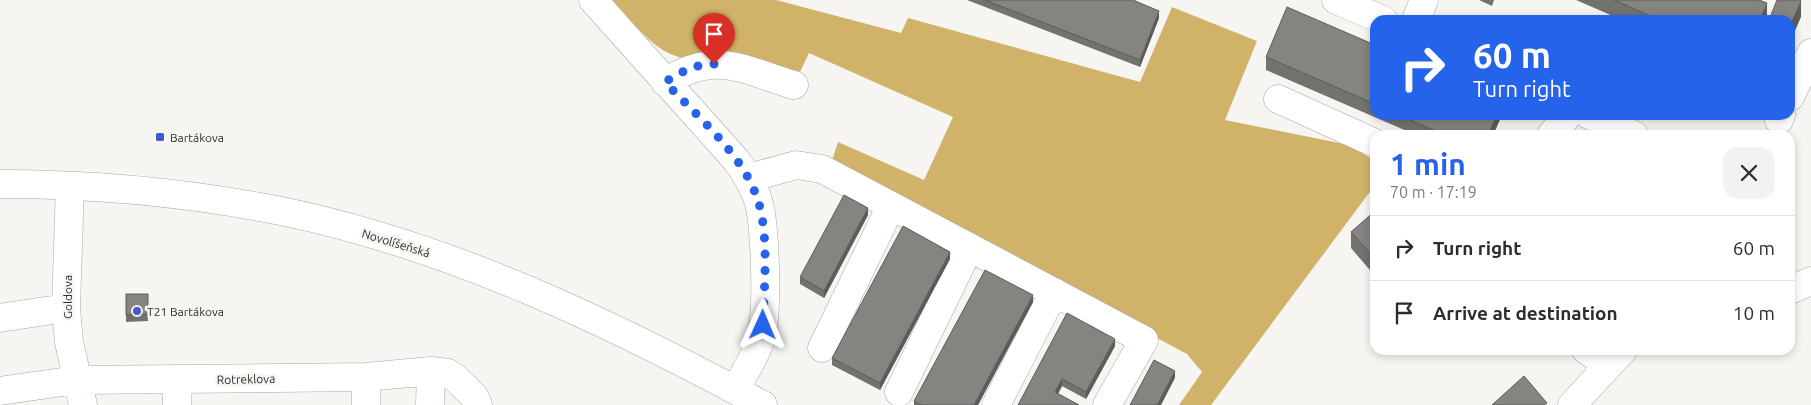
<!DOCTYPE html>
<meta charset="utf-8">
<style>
body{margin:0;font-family:Ubuntu,sans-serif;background:#f2f2f3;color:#2b2b33;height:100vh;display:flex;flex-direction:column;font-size:19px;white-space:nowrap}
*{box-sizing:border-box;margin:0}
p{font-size:16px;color:#7c7c81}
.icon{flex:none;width:28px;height:28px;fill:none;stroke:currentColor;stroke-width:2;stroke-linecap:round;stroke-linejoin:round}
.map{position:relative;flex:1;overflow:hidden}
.details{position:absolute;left:1370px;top:130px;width:425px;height:225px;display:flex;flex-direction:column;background:#fff;border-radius:15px;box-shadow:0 2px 8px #0003}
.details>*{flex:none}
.guide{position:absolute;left:1370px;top:15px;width:425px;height:105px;border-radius:15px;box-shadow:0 2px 8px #0003;background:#2563eb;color:#fff;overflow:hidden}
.pin{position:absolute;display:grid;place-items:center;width:42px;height:42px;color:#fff;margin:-51px -21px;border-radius:50% 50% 50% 0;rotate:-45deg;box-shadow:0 0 5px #0007}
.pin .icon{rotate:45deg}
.me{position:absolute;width:55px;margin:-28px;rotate:1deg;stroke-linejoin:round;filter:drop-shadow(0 0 4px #0008)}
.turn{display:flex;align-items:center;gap:18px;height:105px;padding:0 20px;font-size:22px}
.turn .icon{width:65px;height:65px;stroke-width:2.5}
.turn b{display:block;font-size:35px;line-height:42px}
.round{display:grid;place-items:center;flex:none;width:52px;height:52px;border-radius:15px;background:#f2f2f3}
.overview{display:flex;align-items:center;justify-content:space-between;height:85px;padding:0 20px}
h1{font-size:30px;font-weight:700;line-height:38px;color:#2563eb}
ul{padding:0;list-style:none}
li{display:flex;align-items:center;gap:15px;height:65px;padding:0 20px;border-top:1px solid #e1e1e2}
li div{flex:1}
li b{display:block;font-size:19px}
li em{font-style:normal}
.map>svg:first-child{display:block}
.forest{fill:#d0b369}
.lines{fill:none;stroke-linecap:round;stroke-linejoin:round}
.minor-casing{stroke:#a9a8a5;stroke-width:29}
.minor{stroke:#fff;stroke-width:28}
.wall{fill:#72726f}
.shaded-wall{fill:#5d5c5a}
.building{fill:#858481;stroke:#5d5c5a}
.route{stroke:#2563eb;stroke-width:9;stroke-dasharray:0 16.2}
.poi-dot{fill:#405bce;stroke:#f6f5f2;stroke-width:2}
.labels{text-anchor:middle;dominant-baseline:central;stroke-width:5;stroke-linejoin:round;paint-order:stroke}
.poi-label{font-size:12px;fill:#2e2d2c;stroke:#f6f5f2;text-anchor:start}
.street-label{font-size:12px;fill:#2e2d2c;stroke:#f6f5f2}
</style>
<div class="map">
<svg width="1811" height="405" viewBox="0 0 1811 405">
<rect width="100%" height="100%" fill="#f6f5f2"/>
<path class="forest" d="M612,0h164l125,33 7,-15 232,64 32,-75 85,34 -32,79 124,25 26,16v24l-164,220h-32l23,-33 -15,-18 -356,-190 7,-22 86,38 29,-63 -144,-64 -10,21 -106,-15c-35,0 -58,-35 -81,-59z"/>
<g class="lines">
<defs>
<path id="minor" d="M593,0l143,160c9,12 16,23 21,37 9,25 11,115 4,141 -5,18 -17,35 -26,52
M1336,0l47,20
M1416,20l8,-20
M665,82c51,-32 76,-13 129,3
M1790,97l21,-44
M1278,99l97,44
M1589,115l45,20
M1779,120l2,-5
M1551,135l17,-20
M749,178l47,-13 26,4 322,171 -37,65
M0,184c93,0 190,9 281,27 170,35 330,112 482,194
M70,186l-4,122 3,34 14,63
M1790,290l21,-9
M0,318l66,-10
M822,348l69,-142
M1586,350l22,15
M0,391l76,-11 290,-3 65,-6 17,2 6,4 20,19 4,9
M899,392l70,-144
M177,405v-25
M366,405v-28
M430,405l1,-34
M996,405l58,-113
M1572,405l51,-55"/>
</defs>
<use href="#minor" class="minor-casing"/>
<use href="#minor" class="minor"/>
</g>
<path class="wall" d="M967,0h166l26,18 -19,49z
M1479,0h15l-2,6z
M1576,0h183l8,20h-145z
M1375,45v70h127l-9,20h-77l-150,-65v-13z
M1375,211v65l-24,-28v-16z
M868,215l-44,83 -24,-14v-7z
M950,259l-70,131 -48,-25v-7z
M126,294h22v27l-22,1z
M1033,302l-55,103h-64v-4z
M1115,346l-29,53 -24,-13 -4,8 -40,11z"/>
<path class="shaded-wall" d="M1801,1v16l-11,25v-16z
M1767,3v17h-7z
M1159,11v7l-19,49v-7z
M1497,115h5l-9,20h-5z
M868,208v7l-44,83v-7z
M950,252v7l-70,131v-7z
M1033,295v7l-55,103h-4z
M1115,339v7l-29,53v-7z
M1175,371v7l-14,27h-4z
M1062,379v7l-7,13v-7z"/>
<path class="building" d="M985,0h148l26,11 -19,49z
M1614,0h145l8,3 -7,17h-101z
M1777,0h22l2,1 -11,25v-6h-21z
M1287,7l88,38v59l-109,-47z
M1399,115h98l-9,20h-43z
M844,195l24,13 -44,83 -24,-14z
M1375,211v48l-24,-27z
M903,226l47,26 -70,131 -48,-25z
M985,270l48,25 -59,110h-53l-7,-4z
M126,294h22v20l-22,1z
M1067,313l48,26 -29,53 -24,-13 -7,13 24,13h-61z
M1154,360l21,11 -18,34h-27z
M1524,376l23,27 -3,2h-52z"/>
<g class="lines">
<path class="route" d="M714,64c-19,0 -33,8 -49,18 30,32 76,71 91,113 14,35 8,92 7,130"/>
</g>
<g class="poi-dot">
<rect x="155" y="132" width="10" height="10" rx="2.5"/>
<circle cx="137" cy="311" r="5"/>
</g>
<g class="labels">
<g class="poi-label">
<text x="170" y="137">Bartákova</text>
<text x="147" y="311">T21 Bartákova</text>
</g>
<g class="street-label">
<text transform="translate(396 243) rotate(17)">Novolíšeňská</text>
<text transform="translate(67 297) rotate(-90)">Goldova</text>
<text transform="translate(246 379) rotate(-1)">Rotreklova</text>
</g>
</g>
</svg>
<div class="pin" style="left:714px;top:64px;background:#d93025"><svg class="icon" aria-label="arrive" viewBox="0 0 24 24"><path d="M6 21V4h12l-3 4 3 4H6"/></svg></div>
<svg class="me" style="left:763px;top:325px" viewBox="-20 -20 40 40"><path d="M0-17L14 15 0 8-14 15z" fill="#2563eb" stroke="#fff" stroke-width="4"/></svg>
<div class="guide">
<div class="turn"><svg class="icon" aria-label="right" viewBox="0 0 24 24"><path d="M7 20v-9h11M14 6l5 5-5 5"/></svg><div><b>60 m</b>Turn right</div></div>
</div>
<section class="details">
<div class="overview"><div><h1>1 min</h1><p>70 m · 17:19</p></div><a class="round"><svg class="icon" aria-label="close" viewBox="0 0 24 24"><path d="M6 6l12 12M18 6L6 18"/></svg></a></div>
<ul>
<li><svg class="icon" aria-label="right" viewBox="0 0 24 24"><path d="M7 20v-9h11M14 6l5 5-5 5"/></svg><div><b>Turn right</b></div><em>60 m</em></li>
<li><svg class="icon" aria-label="arrive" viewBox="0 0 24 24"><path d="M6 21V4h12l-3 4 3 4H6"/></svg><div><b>Arrive at destination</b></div><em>10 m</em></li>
</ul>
</section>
</div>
